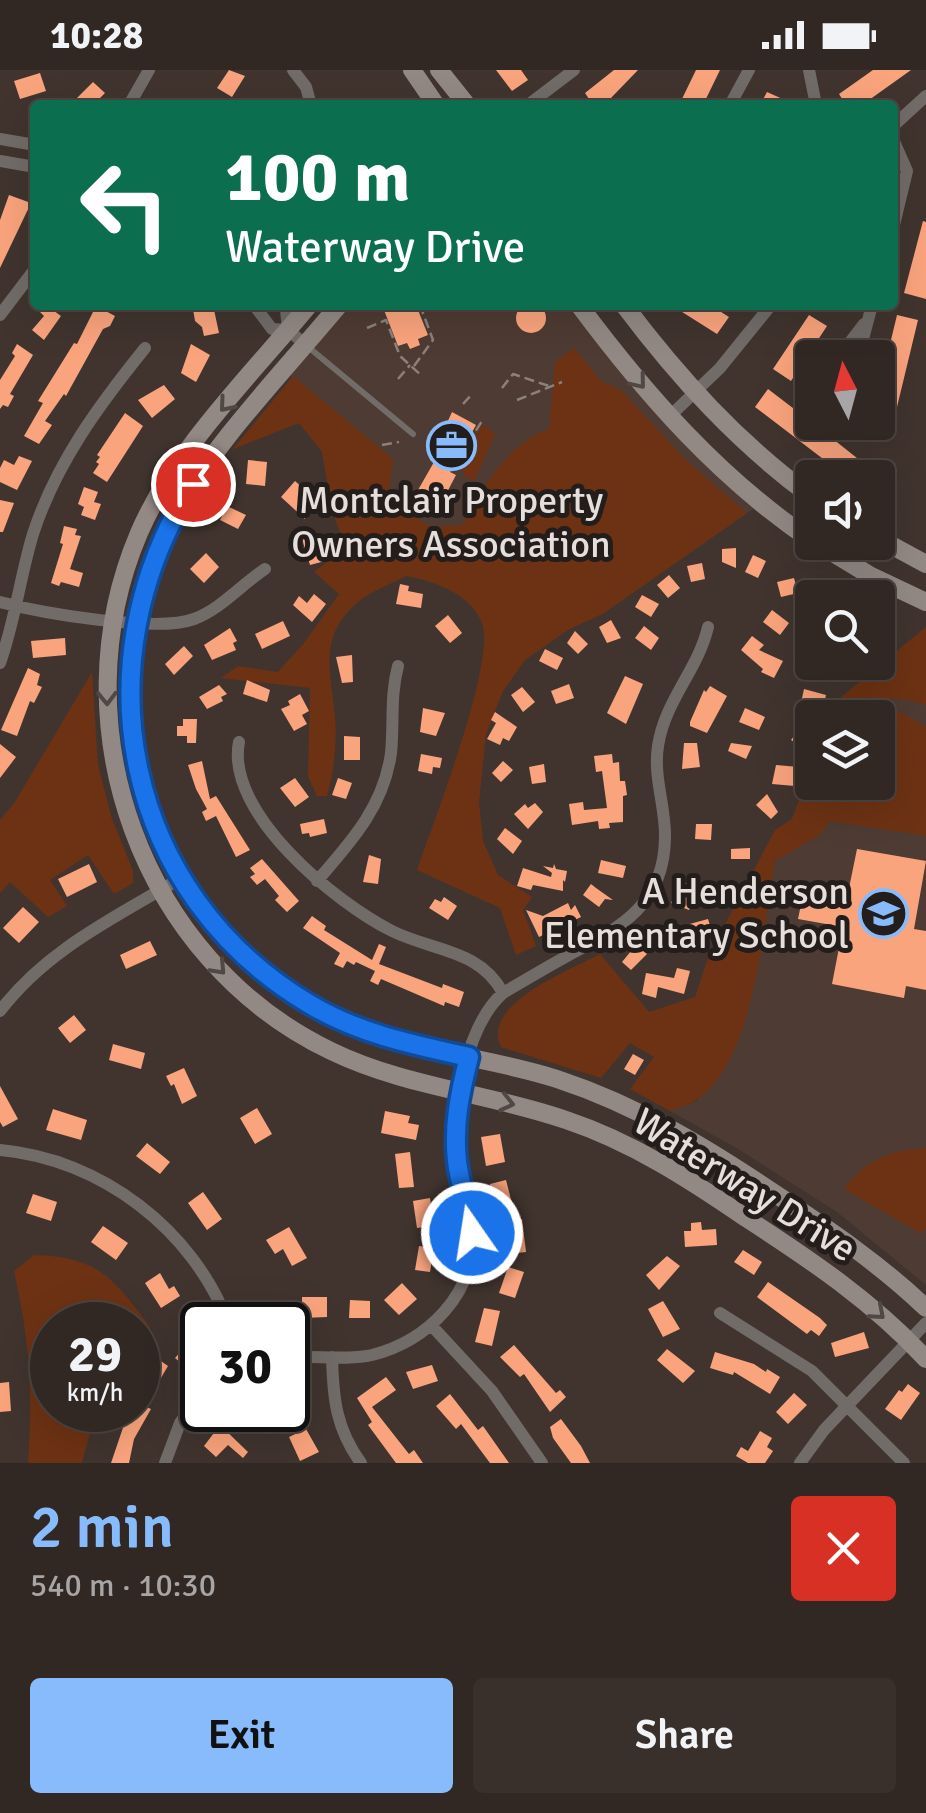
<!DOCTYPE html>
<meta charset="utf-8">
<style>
body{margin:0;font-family:Signika,sans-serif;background:#392f2b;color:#f1f3f6;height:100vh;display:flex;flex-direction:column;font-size:38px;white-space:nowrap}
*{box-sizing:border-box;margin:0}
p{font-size:32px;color:#a8a5a6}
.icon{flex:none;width:55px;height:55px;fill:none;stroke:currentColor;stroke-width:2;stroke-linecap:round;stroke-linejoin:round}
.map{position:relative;height:1393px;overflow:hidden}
.sheet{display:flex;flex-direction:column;background:#312723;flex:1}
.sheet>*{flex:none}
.banner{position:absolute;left:30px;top:30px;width:868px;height:210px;border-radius:10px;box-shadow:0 10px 40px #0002,0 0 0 2px #4c4441;background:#0b6e4f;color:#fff;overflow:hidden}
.needle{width:65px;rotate:354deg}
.tools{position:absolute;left:795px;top:270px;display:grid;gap:20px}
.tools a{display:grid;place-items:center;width:100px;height:100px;border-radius:10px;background:#312723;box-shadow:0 10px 40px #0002,0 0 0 2px #4c4441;font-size:50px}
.speed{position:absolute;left:30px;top:1232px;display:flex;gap:20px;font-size:50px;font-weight:700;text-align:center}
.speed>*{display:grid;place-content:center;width:130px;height:130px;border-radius:50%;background:#312723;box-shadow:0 10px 40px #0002,0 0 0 2px #4c4441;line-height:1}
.speed small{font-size:25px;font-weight:400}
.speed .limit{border:5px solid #111;border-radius:15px;background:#fff;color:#111}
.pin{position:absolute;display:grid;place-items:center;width:85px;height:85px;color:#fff;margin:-42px;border:5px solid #fff;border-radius:50%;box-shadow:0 2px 10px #0007}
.me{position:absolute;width:110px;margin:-55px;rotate:347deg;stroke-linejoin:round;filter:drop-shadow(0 0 8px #0008)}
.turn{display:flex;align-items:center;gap:35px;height:210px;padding:0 30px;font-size:45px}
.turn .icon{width:130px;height:130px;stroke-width:2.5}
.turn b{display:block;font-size:70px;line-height:85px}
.round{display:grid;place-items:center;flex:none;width:105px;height:105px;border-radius:10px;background:#392f2b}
.head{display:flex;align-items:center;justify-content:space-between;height:170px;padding:0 30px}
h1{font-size:60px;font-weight:600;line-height:75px;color:#88bbfc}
.action{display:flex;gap:20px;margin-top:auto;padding:20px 30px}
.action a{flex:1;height:115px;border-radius:10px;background:#88bbfc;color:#111;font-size:40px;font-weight:600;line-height:115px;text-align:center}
.action a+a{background:#392f2b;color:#f1f3f6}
.status{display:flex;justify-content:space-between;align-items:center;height:70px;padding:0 50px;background:#312723;direction:ltr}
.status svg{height:28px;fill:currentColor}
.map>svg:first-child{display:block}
.built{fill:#4e3b33}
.green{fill:#6d3214}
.building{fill:#faa47d}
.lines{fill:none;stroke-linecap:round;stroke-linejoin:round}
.path{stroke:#8b807c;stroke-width:2.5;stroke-dasharray:10 5;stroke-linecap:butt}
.service{stroke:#726c69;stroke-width:6}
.minor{stroke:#726c69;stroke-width:12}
.secondary{stroke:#938984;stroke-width:18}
.oneway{stroke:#504845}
.route-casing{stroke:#114b97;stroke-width:25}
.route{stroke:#1a73e8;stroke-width:18}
.labels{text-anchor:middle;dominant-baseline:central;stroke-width:10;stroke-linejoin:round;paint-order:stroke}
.poi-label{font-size:38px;fill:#e6dedb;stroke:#231d1b}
.street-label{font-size:38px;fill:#e6dedb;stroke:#231d1b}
</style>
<div class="status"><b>10:28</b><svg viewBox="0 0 49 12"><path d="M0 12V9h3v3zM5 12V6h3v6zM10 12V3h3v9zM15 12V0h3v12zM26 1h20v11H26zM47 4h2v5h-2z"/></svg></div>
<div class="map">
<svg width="926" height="1393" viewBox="0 0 926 1393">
<rect width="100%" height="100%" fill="#41342f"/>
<path class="built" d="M345,235h225l62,80 124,122 -152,106 -94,41 -221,-280z
M926,557v658l-89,-73 -99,-63 -68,-38 27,-10 63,-200 52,-134v15h66v-64l-46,-1 8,-19z"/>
<path class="green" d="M574,278l27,33 20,9 65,70 61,53 -143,100 -36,17 -43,30 -22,31 -17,43 -7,68 4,39 15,34 34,22 -9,13 13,36 -20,9 -16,-47 -83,-38c16,-47 79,-207 65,-247 -11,-29 -48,-42 -76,-47 -15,8 -35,15 -48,26 -42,36 -26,71 -23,117 2,26 -1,52 -8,77h-10l-9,-20 2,-88 -89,-10 17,-12 40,6 26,-29 35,-49 -25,-22 32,-24 -14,-37 -10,-59 -23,-29 -66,26 60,-73 100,83 -5,44 44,24 30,-2c22,-37 44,-81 87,-96l6,-67z
M483,354l12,10 -21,48 -10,-6 -4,-17z
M926,557v78l-21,-6h-24l-12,18h-37l8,-19z
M92,602l6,93 14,54 21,52v12l-19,11 -26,-39 -38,25 17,26 -19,11 -38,-35 -10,11v-73l15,-18z
M891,637l35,20v109l-96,-15 -9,13 -46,27c-12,66 -20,197 -77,238 -8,6 -19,9 -28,12l-40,-22 24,-32 -24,-14 -29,35 -100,-31c-21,-43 68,-76 99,-93l49,58 46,-15 14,-42 66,-125 17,-11 20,-52v15h66v-64l-4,-1 5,-8z
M926,1078v79l-4,7 -78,-45c21,-29 46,-39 82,-41z
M34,1185c65,2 79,23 116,72l-12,25v-27h-86v85h44l-14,53h-54c5,-74 2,-119 -14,-192z"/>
<path class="building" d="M229,0l16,6 -13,21 -15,-9z
M496,0h25l7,10 -16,11z
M614,0h24l-28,29 -8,6h-9l-8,-12z
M696,0h24l-17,35h-18l-5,-2z
M873,0h38l-49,35h-16l-7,-11z
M40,3l6,18 -26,8 -6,-18z
M93,12l12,11 -12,12h-23z
M767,22l29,13h-36z
M9,125l22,8 -31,65v-48z
M923,151l3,1v77l-22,-6z
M516 248a15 15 0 1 1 30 0a15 15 0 1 1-30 0Z
M46,235l15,11 -17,24 -12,-10 12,-14 -4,-4z
M213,235l6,28 -15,3 -2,-9 -7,-6 -2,-12z
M382,235h34l12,30 -10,4 2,6 -10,4 -3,-6 -9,3z
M671,235h39l19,12 -12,17z
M96,236l19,10 -5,10 -7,3 -37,67 -2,-2 -19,27 7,4 -13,19 -15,-8 19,-33 -5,-2 36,-58 3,1z
M809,245l18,11 -36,55 -18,-12z
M897,245l21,5 -21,87 -19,-5v-8z
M17,274l16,11 -23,39 4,2 -6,11 -5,-2 -3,4v-29l15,-24 -3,-3z
M191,274l19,11 -14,27 -15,-9z
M164,315l11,14 -23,19 -14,-18z
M768,319l55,42 59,47h-34l-93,-71z
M452,342l24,13 -26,47 6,3 -12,23 8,5 -7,12 -31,-18 20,-35 -4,-2z
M125,343l18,13 -36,56 -14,-9 6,-9 -3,-2 4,-5 -3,-2z
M19,386l13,5 -15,29 -17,-8v-14l4,-8 10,5z
M248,390l19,2 -2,24 -19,-2z
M295,411l21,19 -10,10 -1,9 -24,-22z
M84,417l14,5 -4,10 7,2 -6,16 -14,-5 3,-8 -6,-3z
M0,430l14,3 -11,29h-3z
M227,436l19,9 -8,14 -18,-9z
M64,456l13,3 -2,6 6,1 -11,33 13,4 -4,14 -18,-5 -2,4 -8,-3 12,-39 -3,-1z
M320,464l9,26 -19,5 -8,-26z
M736,478v20l-14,-6v-13z
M206,483l13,14 -15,16 -14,-14z
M753,485l13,6 -8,17 -13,-6z
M702,493l3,16 -14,3 -4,-16z
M669,505l11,13 -12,10 -11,-13z
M794,508l4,15 -17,4 -4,-15z
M400,514l9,2 -1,5 15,3 -2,14 -25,-4z
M314,524l12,10 -14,18 -19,-17 6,-9 8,7z
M642,525l17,9 -8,13 -16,-10z
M772,540l17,13 -9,12 -17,-13z
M448,545l14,18 -12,10 -15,-17z
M611,550l10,18 -14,5 -8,-16z
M283,551l7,15 -28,13 -7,-15z
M644,556l15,12 -8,12 -16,-12z
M230,558l7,13 -4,2 3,7 -24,10 -8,-15z
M575,561l13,13 -10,10 -11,-11z
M882,562l12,9 -16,23v-25z
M752,566l12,9 -5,5 24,11 -9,17 -13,-6 2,-3 -22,-19z
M65,568l1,17 -33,3 -2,-17z
M184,576l9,10 -19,19 -9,-11z
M545,579l18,9 -6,12 -18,-9z
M352,585l1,27 -11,1 -6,-26z
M28,598l12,6 -3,11 5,2 -8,16 -4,-2 -13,35 -16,-6z
M625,606l18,8 -17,40 -19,-11z
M247,610l23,10 -3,12 -24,-8z
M569,614l5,14 -18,6 -5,-13z
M219,615l8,9 -6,3 2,4 -16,8 -8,-12z
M710,616l17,10 -20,37 -17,-7v-4l14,-32 2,2z
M522,617l13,15 -12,10 -12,-17z
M804,619l22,6 -3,14 -22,-6z
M300,624l9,17 -7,4 5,9 -13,7 -13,-22 9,-4 -2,-4z
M423,638l22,5 -9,23 -16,-4z
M745,638l20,9 -6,13 -20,-8z
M495,642l22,15 -8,14 -6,-3 -3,7 -13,-6 9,-16 -5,-3z
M183,649h14l-1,24h-9v-7h-10v-10h6z
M800,658l12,10 -4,13 -17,-11z
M344,666l16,1v23h-16z
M684,673h13l3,24 -18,2z
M731,673l21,3 -6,13 -18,-8z
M0,674l16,13 -16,21z
M421,684l21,4 -2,10 -7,-1 -1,7 -14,-3z
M612,684l1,9 6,-1 1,19h5l2,14 -4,1v26l-14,1 1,5 -11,1 -1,-8 -26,4 -3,-21 14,-2 1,8 23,-2 -5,-37 -6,1 -2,-16z
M202,691l8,38 6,-3 34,54 -14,7 -20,-41 -10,5 -4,-9 5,-3 -11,-20 -8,-24z
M503,691l10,9 -12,12 -9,-9z
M544,694l2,18 -14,2 -3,-17z
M776,695l23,2 -4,19 -23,-2z
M295,708l14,19 -14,10 -15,-19z
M338,708l14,5 -6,16 -14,-4z
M767,724l11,18 -7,7 -15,-14z
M535,733l8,9 -15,17 -14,-15 11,-10 3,4z
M324,749l3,14 -17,4 -1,-4 -7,1 -2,-10z
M696,754h16l-1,16 -16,-1z
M505,758l17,13 -9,13 -16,-15z
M750,778v11h-19v-10z
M857,779l69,12 -12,68 12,2v59l-20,-4 -2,12 -72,-14 11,-57 -45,-8 7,-34 43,8z
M369,785l12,4 -3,25 -15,-2z
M262,789l37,42 -12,11 -12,-12 4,-4 -14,-17 -8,6 -7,-8 5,-3 -5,-6z
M601,790l25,6 -3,12 -25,-5z
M89,794l8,18 -30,15 -9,-18z
M554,794l2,5 11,2 -2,11 -2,-2v11l-30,-6 -2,5 -14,-4 6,-18 28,9 1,-4 -9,-7 10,2z
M680,811l18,7 -9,22 -18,-7z
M722,813l11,17 -12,8 -11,-17z
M591,814l5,4 17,12 -8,-1 -6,8 -16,-12z
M444,827l13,9 -9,14 -19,-12 6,-9 6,3z
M568,833l3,7 4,-5 6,12 -42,20 -13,-27 17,6z
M23,837l16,15 -20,21 -16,-15z
M312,846l14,10 -2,4 48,30 7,-16 7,3 -7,17 63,24 1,-4 21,8 -5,15 -14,-5 -1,4 -63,-27 -3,6 -8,-4 5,-10 -19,-9 -2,3 -7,-4 -4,7 -9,-4 6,-11 -37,-25z
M708,849l4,13 -20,10 -6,-17z
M150,871l7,14 -31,14 -6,-14z
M636,875l11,9 -16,16 -9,-8z
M677,898l13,3 -6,23 -26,-7 -2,11 -14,-4 4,-21 28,5z
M74,945l12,15 -16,13 -12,-15z
M113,974l32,9 -4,16 -32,-9z
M633,984l11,6 -9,15 -11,-6z
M184,998l13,28 -15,8 -8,-20 -3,2 -5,-10z
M0,1016l18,33 -15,8 -3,-5z
M257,1038l15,26 -17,10 -15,-26z
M53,1039l34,11 -6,20 -35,-10z
M385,1041l25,5 -2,7 11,2 -3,15 -35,-7z
M500,1064l5,28 -19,4 -5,-29z
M147,1073l23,19 -10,12 -24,-18z
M410,1082l4,35 -15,1 -4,-34z
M506,1110l10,39h6l4,33 -18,2 -5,-48 -7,2 -6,-24z
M203,1122l19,27 -15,11 -19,-27z
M33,1124l24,8 -6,19 -25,-8z
M430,1128l2,14 6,-1 2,14 -23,3 -4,-27z
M701,1152l1,8 14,-1 1,16 -32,2 -1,-16h7v-8z
M103,1156l25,17 -12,17 -25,-18z
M289,1157l18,31 -15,8 -9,-17 -8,5 -9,-14z
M419,1176l15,2 -4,24 -15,-2z
M743,1180l19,12 -8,13 -20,-13z
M667,1186l13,10 -21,24 -13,-15z
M508,1197l16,5 -9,26 -16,-5z
M160,1203l9,16 5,-3 6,10 -19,12 -16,-25z
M768,1212l52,36 7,7 -8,11 -8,-6 -4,4 -50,-37z
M402,1213l15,16 -18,16 -15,-15z
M302,1227h25v20l-73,3v-16l48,-1z
M350,1230l20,1v17h-21z
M663,1231l17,28 -17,8 -15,-28z
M484,1238l16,3 -8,35 -17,-4z
M202,1258v23l-15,17 -12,-10z
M864,1262l5,16 -34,9 -4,-14z
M514,1275l42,48 4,-3 6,7 -16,15 -26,-38 -4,3 -20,-20z
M667,1279l28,22 -12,12 -26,-23z
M715,1282l39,12 12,8 1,-3 13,8 -10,17 -36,-22 -1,3 -23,-7z
M158,1289l10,7 -16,27 -14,-9z
M432,1295l6,16 -25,8 -7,-17z
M386,1307l10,13 -24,17 37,47 5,-4 9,13h-27l-28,-38 4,-3 -15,-24z
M9,1312l2,29 -11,1v-29z
M288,1313l14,10 -3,5 10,6 -8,12 -13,-9z
M908,1314l12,9 -19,27 -16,-11 14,-19 3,2z
M794,1323l13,12 -19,19 -12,-12z
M450,1324l28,36 5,-4 26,37h-19l-29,-39 -5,5 -20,-23z
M138,1333l13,6 -17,30 -5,24h-18l18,-53h9z
M230,1340h20l4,6 -15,9z
M561,1349l20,27 9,17h-19l-18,-25 -3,-11z
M220,1355l28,27 -5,6 -15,-13 -12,12 -12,-11z
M306,1359l13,23 -19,9 -11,-24z
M760,1361l12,7 -5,9 6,4 -8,12h-17l-12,-7 5,-9 7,4z"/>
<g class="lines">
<path class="path" d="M367,258l19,-8 14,36 22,20
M414,296l19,-26 -13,-35
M398,309l12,-14
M502,318l11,-14 39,13
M517,330l45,-18
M463,334l10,-11
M382,375l17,-3
M460,386l22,-35"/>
<path class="service" d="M307,276l106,88"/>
<path class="minor" d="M293,0l13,17 5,18
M809,0l7,35
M129,35l20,-35
M528,35l46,-35
M730,35l19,-35
M892,57l34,-31
M892,67l15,34 -15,62
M0,69l35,6
M0,91l35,6
M254,235l18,24 16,1 18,15
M282,235l4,5 2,20
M0,245l35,-46
M838,288l26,-34
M858,288l14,-53
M669,347l51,-49 51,-63
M860,352l19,14
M0,532c42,11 156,31 194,17 27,-10 48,-35 71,-50
M0,593c15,-42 20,-86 33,-129 23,-71 66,-129 112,-186
M239,672c-14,71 97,161 153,189 40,20 88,18 111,62
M317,811c34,-39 67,-75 74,-128 3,-30 -1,-57 7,-87
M0,941c47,-62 116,-94 181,-133
M0,1080c101,9 194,80 229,175
M720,1243l92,58 92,92
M431,1255l61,66 50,72
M288,1287c27,-2 57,4 84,-2 55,-14 104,-61 100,-121 -1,-25 -13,-49 -15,-75 -5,-49 8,-132 46,-166 22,-13 44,-26 66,-38 52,-28 95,-50 96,-117 1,-31 -12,-60 -7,-92 7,-46 40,-76 50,-119
M332,1287c1,41 4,72 29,106
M165,1393l15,-40 22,-29
M800,1393l24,-33 102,-107"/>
<path class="secondary" d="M412,0l24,35
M439,0l28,35
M309,235c-58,70 -134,144 -170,228 -82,192 2,427 192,518 74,36 157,42 235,69 66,22 123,59 180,98 65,42 127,84 180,141
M339,235c-53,64 -126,139 -166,211 -102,185 -19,418 170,505 67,32 144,35 214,58 82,27 152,70 223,118 51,34 101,68 146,111
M579,235c67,90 140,173 233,236
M624,235c55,73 114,138 188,192
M878,468l48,26
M815,472l56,34 55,26"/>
</g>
<defs><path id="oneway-chevron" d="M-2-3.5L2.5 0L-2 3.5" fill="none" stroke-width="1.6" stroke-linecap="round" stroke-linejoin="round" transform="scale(2.5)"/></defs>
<g class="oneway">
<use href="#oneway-chevron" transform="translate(639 312) rotate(51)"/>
<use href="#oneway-chevron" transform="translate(226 335) rotate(130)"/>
<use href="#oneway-chevron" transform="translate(107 628) rotate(89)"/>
<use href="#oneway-chevron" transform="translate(219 898) rotate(47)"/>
<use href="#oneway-chevron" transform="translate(507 1033) rotate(13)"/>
<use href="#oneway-chevron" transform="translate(878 1243) rotate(41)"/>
</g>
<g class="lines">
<defs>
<path id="route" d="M193,414c-115,180 -69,411 118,521 49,29 103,40 158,52 -9,35 -16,68 -12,104 3,25 12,48 15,72"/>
</defs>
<use href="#route" class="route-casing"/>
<use href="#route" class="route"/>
</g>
<defs>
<symbol id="office-ring" viewBox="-11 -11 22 22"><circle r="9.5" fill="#231d1b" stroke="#88bbfc" stroke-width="1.5"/><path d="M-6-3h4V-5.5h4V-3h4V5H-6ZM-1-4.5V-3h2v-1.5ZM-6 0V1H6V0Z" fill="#88bbfc"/></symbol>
<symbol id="school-ring" viewBox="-11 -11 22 22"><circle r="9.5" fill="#231d1b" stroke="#88bbfc" stroke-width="1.5"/><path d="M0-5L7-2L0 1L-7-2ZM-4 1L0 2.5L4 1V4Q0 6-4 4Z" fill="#88bbfc"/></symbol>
</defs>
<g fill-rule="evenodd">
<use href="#office-ring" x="424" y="348" width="55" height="55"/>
<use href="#school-ring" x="856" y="816" width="55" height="55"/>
</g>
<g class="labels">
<g class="poi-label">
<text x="451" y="430">Montclair Property<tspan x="451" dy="44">Owners Association</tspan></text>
<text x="849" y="821" text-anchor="end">A Henderson<tspan x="849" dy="44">Elementary School</tspan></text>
</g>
<g class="street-label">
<text transform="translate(745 1115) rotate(32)">Waterway Drive</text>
</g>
</g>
</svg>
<div class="tools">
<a><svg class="needle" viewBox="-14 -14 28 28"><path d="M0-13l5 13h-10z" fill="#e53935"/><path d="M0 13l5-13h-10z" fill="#a8a5a6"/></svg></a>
<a><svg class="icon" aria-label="sound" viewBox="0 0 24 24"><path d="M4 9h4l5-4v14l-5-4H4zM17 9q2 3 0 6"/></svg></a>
<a><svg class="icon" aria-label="search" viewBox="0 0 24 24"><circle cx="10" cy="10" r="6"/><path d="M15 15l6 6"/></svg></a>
<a><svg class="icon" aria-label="layers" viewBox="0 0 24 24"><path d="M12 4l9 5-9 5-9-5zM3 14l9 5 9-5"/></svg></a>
</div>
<div class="speed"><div>29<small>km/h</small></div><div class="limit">30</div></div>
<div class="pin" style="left:193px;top:414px;background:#d93025"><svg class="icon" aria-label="arrive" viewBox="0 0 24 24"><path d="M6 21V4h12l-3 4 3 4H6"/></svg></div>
<svg class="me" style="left:472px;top:1163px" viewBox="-20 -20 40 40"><circle r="17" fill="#1a73e8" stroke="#fff" stroke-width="3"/><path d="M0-11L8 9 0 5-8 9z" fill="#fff"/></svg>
<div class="banner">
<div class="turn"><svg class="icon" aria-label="left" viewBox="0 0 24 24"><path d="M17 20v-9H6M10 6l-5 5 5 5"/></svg><div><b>100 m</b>Waterway Drive</div></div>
</div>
</div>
<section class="sheet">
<div class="head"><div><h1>2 min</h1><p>540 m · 10:30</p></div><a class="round" style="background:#d93025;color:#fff"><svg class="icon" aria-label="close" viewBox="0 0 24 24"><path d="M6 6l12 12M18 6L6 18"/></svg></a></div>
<div class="action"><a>Exit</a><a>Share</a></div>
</section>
